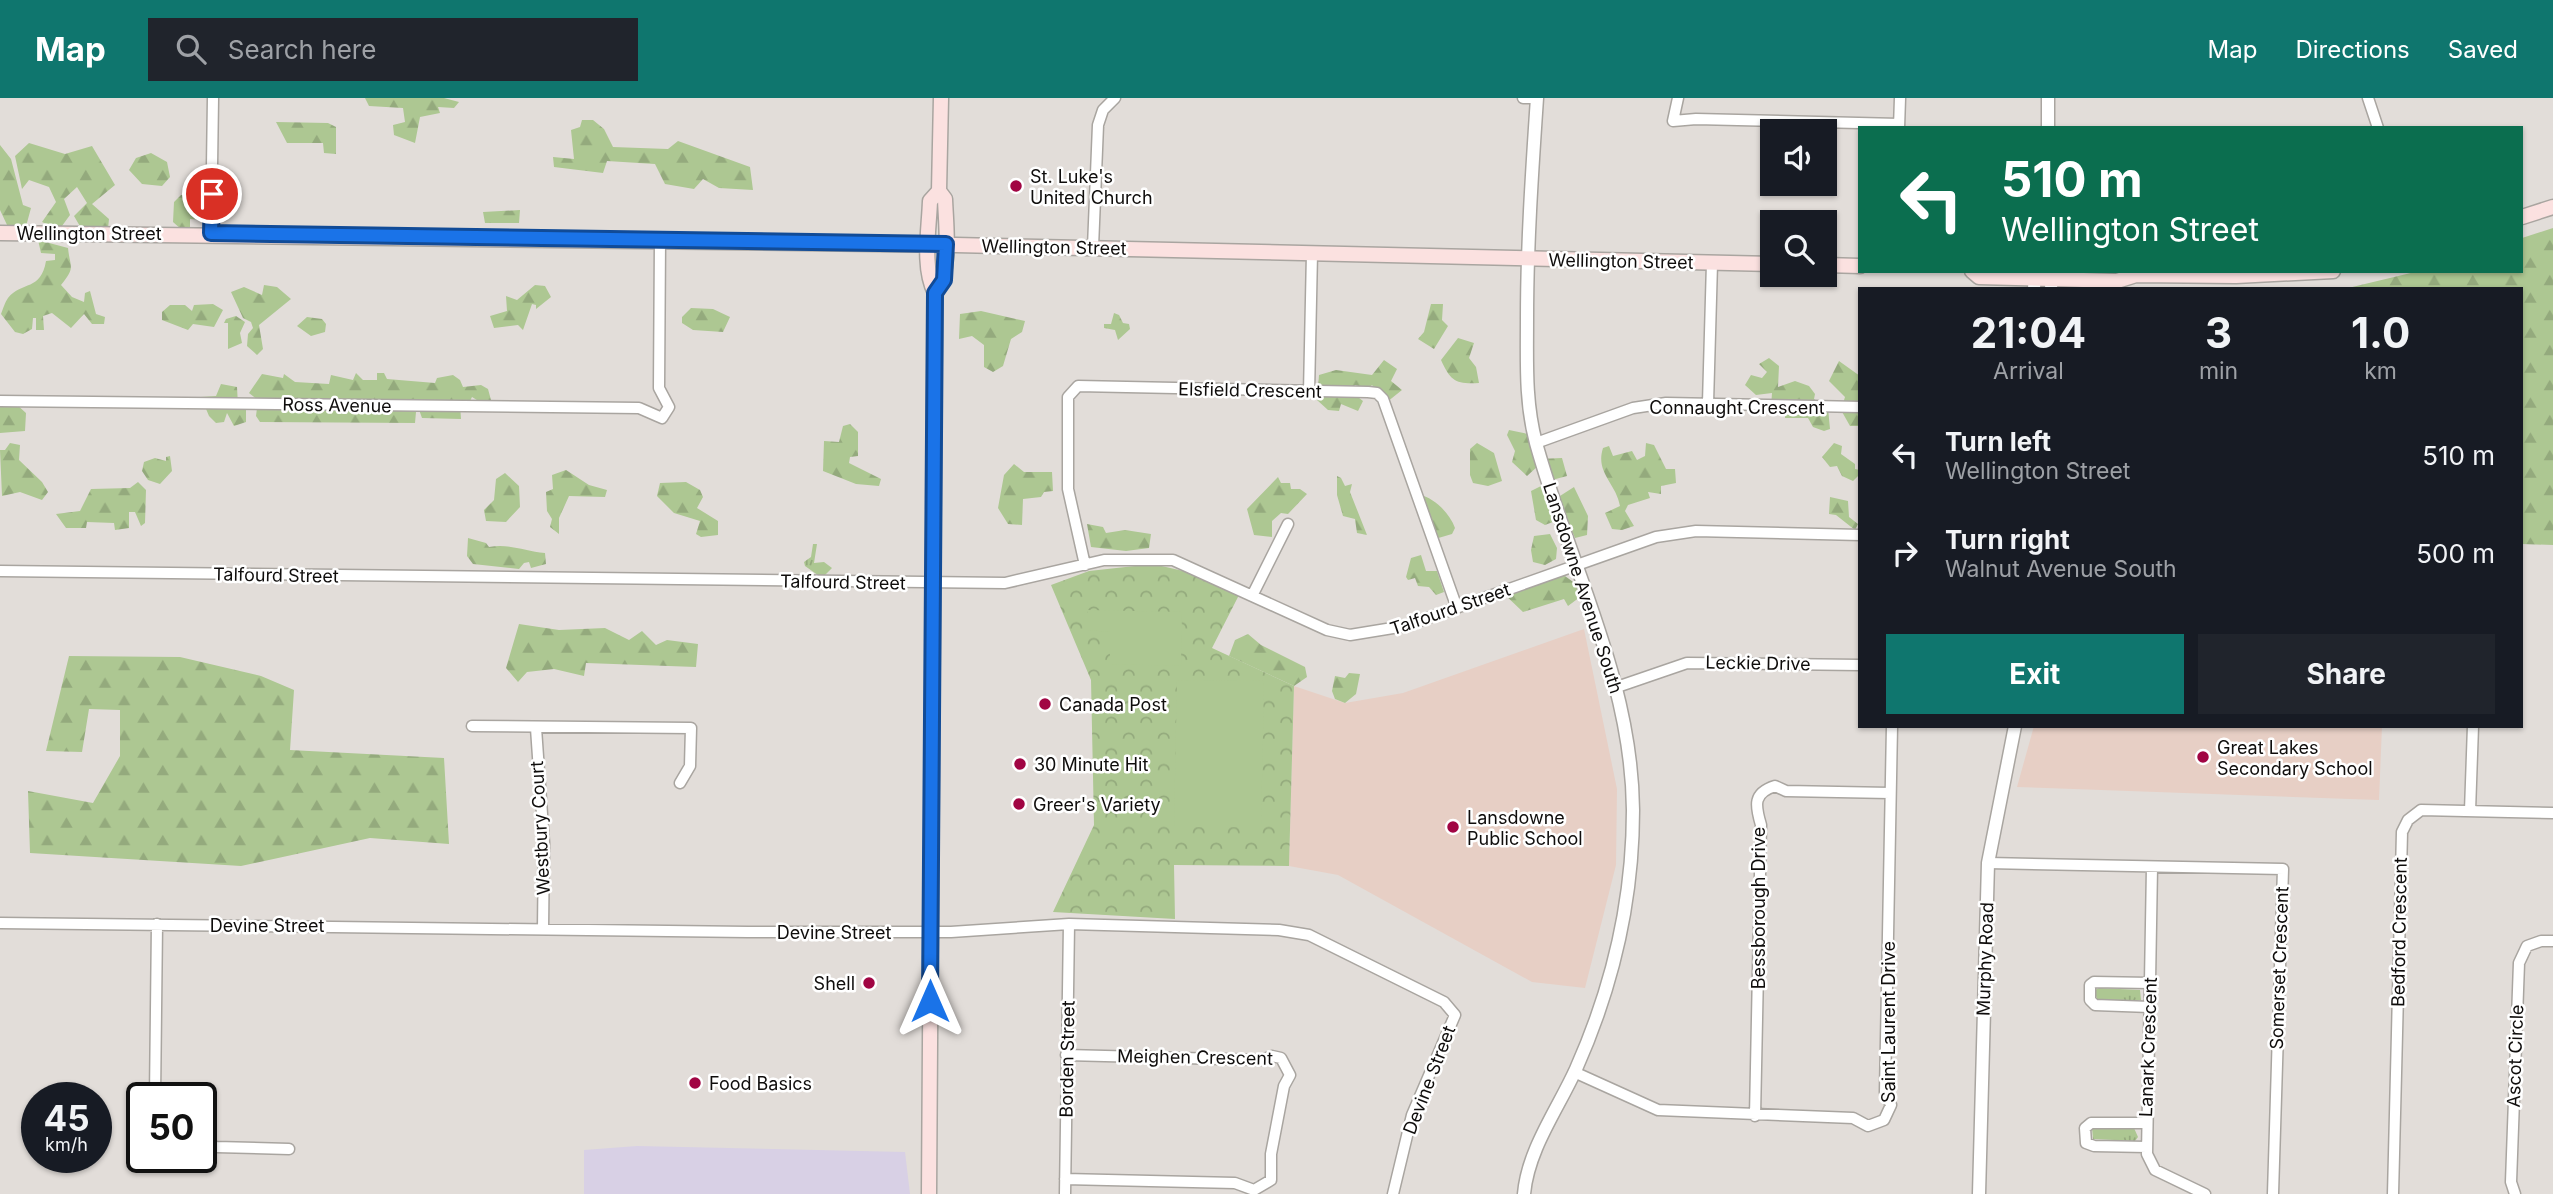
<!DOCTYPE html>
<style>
body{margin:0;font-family:Inter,sans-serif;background:#20242c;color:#f1f3f6;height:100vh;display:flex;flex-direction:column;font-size:26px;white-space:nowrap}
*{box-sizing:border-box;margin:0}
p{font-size:23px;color:#9ea1a6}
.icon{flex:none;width:38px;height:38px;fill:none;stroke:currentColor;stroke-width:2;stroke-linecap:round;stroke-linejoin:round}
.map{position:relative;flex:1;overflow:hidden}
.side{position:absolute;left:1858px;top:189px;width:665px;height:441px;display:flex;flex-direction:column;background:#171b24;border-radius:0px;box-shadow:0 2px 5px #0004}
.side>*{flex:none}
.guide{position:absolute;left:1858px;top:28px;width:665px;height:147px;border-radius:0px;box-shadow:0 2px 5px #0004;background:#0b6e4f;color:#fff;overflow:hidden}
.buttons{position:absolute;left:1760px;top:21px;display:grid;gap:14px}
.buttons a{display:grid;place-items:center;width:77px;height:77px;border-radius:0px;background:#171b24;box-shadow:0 2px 5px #0004;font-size:35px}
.speed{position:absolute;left:21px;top:984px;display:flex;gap:14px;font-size:35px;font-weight:700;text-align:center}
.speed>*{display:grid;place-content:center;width:91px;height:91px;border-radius:50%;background:#171b24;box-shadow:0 2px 5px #0004;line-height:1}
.speed small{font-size:18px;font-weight:400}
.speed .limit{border:4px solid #111;border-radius:10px;background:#fff;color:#111}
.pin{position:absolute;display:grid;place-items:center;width:60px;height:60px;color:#fff;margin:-30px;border:4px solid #fff;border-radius:50%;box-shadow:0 2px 7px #0007}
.me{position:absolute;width:77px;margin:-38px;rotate:0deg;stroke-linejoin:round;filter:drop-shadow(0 0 5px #0008)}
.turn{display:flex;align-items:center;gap:24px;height:147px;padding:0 28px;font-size:32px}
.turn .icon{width:91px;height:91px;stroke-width:2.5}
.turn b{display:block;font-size:49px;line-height:60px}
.eta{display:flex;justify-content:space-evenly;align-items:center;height:119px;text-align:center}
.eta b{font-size:42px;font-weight:700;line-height:49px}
.primary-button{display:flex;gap:14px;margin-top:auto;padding:14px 28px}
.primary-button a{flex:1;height:80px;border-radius:0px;background:#0f766e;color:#fff;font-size:28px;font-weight:700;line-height:80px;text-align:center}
.primary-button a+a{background:#20242c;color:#f1f3f6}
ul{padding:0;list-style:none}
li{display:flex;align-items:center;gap:21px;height:98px;padding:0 28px}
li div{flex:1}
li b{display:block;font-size:26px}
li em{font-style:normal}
header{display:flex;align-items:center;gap:42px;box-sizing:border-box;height:98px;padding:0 35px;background:#0f766e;color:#fff}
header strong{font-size:33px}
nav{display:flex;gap:38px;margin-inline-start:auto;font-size:24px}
.search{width:490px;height:63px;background:#20242c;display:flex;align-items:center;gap:18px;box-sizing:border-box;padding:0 24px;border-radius:0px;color:#9ea1a6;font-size:26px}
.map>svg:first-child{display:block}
.industrial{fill:#d8d0e5}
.education{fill:#e7cfc5}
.grass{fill:url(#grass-tufts)}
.forest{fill:url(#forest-firs)}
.park{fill:url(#park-crowns)}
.pitch{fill:#adc792}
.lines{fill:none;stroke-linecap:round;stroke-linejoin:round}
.minor-casing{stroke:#a9a5a0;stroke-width:13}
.tertiary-casing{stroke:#a9a5a0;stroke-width:15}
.secondary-casing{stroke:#a9a5a0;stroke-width:17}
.minor{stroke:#fff;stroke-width:10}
.tertiary{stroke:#fff;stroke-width:12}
.secondary{stroke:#fbe1e0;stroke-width:14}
.route-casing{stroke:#114b97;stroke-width:18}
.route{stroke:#1a73e8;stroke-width:12}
.poi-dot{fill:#a10543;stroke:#fff;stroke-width:2.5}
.labels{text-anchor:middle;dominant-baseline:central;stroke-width:5;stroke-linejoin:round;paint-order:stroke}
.poi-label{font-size:18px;fill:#0f0d0c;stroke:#fff;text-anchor:start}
.street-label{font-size:18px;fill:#0f0d0c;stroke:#fff}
</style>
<header>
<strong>Map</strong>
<div class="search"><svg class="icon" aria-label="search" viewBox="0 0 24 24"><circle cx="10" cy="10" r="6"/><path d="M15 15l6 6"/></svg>Search here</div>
<nav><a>Map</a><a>Directions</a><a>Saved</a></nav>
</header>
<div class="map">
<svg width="2553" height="1096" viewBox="0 0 2553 1096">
<defs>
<pattern id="grass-tufts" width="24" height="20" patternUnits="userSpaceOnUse" patternTransform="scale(1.75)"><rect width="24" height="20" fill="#adc792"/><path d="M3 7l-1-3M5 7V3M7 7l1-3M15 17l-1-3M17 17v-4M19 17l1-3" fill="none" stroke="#94aa7d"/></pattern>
<pattern id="forest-firs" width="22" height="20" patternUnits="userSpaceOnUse" patternTransform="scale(1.75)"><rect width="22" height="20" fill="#adc792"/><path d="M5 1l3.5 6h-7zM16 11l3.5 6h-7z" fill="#94aa7d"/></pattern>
<pattern id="park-crowns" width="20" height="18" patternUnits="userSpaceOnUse" patternTransform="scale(1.75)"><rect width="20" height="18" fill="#adc792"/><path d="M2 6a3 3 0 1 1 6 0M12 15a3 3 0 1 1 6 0" fill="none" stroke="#94aa7d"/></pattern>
</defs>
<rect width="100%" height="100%" fill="#e2ddd9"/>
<path class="industrial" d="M637,1048l268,6 5,42h-326v-44z"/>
<path class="education" d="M1584,531l33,160 -1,76 -31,123 -53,-6 -194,-107 -49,-9 5,-180 51,17 58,-10z
M2034,628h348l-3,74 -362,-13z"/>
<path class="grass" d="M813,446h4l-3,19 10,-1 8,6 -10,10 -17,-12 -1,-4 7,-5z
M2099,890l41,2 1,10 -44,1 -2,-11z
M2092,1029l42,1 4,9 -3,4 -42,-2z"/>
<path class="forest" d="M365,0h79l15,4 -5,6 -16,-1 2,6 -20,4 -5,26 -21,-8 -1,-10 12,-3 -2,-14 -34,-2z
M582,22h11l11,9 9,18 55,2 10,-8 72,26 3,23 -34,-2 -16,-9 -9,10 -29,-5 -10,-20 -48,-3 -4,12 -49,-6 -1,-10 21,2 -3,-29 9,-3z
M276,24l52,1 8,4v27l-12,-1 -1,-10h-36z
M29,45l36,11 27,-8 23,39 -23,19 17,15 -1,10 -27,-1 -7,-12 13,-13 -10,-16 -13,12 6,16 -11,15 -17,-8 14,-20 -7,-15 -20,-7 -7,9 -7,-33z
M0,47l11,14 12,46 8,3 -6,22 -17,-3 -8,-17z
M151,55l16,9 3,15 -8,9 -20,-2 -13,-14 7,-12z
M181,97h14l9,6 -1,19 -13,-1v9l-8,2 -9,-8 1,-20z
M520,112l-1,13h-34l-2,-11z
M2553,130v317l-31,-1v-255h-178l75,-18h103v-33z
M38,142l30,8c2,20 8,19 -7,37l11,12 12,5 1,-9 5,-2 6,23 9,3 -1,7h-12l-8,-10 -13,14 -19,-15 -9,3 1,14h-8v-12h-3l-1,11 -9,5 -8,-2 -14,-18c2,-5 4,-12 7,-16 14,-17 33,-7 38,-37l9,-1v-6l-14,-1z
M264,187l13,2 14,12 -32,26 4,24 -6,6 -10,-9 1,-12 5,-6 -2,-6 -8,-4 -12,-26 13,-5 18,8z
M535,187l10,1 6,11 -15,12v-4l-4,-1 -9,26 -5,-5 -24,3 -4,-12 17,-5 -1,-15 11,4z
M213,206l10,6 -9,17 -21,-3 -5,6 -26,-10v-8l8,-7h15l7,6 2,-6z
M1431,206h12l-1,16 6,6 -14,23 -16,-10 6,-7z
M691,210l22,1 17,8 -7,15 -30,-2 -11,-7v-6z
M981,213l44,10 -3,11 -11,7 -8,27 -10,6 -9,-5v-22l-12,-9 -13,3 1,-25z
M1114,215l5,2 4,8 6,1 1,5 -12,11 -3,-10 -11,-2v-4h7z
M236,218l9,6 -5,11 2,10 -14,6v-26h-4l2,-4z
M307,219l15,2 4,5 -1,8 -14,4 -14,-10z
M1458,240l16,5 -5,15 7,9 3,16c-23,1 -28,-1 -38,-23z
M1769,260l10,8 -1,21 17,-6 14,5 6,8 -1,5 14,9 2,21 -6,2 -11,-4 -5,-9h-23v-8l-14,-3 1,-14 -16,2 -11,-10 6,-10 11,3 5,-6 -8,-8z
M1384,262l13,9 -6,12 11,9 -15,12 -15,-17 -4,4 -13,-4 -5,6 13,10 -5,10 -17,-7 -2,7 -11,-1 -11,-10 2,-25 17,-5 36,5z
M1839,263l21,15v71l-2,-21h-8l-9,-16 4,-13 -16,-16z
M356,275l7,7h14v-7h7l3,6 48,4 2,-5 16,-3 7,5 3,7 18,-2 7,4 3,11 -6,5 -13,-8 -3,6 -9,1 1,15 -39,-1 -5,-14 -7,-1 6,9 -1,11 -155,-1 -4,-6 2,-16 -9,-7 13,-19 21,4 1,-4 11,8 34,2 2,-9 22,5z
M221,286l16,3 1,18 8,2v15l-12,4 -7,-13 -3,9 -8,1 -7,-7 -8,-19 15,-1z
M0,306h16l10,9 -1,18 -25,2z
M850,326l8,8v24l-8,1 -1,6 32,16 -2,7 -23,-2 -33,-13 1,-30 15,1 4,-16z
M1509,332l19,4 11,25 23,-1 5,18 -15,4 -14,-14 -11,10 -15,-14 3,-11 -8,-16z
M10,345l10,2 -1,15 23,22 6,10 -6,8 -22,-8 -18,4 -2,-46h5z
M1477,345l17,10 8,28 -14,5 -15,-3 -3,-8v-26z
M1646,345l8,2 12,24h9l1,14 -15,3v8l-13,-2 2,6 -22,7 -3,6 9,15 -12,4 -10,-1 -7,-16 15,-7c-4,-23 -25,-33 -17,-58l6,-2 4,10 19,-5 5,9 8,-4z
M1834,345l8,3 -1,8 14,10v5l5,1v4l-7,7 -11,-5 -5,-10 -7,1 -8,-10z
M170,358l2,15 -12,13 -12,-4 -6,-9 2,-9 11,-4 11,3v-4z
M1014,366l10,8h28l1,19 -9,1 -3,5 -18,2 -1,26 -14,-1 -10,-16 6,-33z
M566,372l23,15 18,5 -2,7 -36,-1 -10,22v16l-9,-7 2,-8 -5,-8 -1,-19 7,-3 -1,-14z
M505,375l14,13 1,21 -14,15 -20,-1 -2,-11 10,-10 2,-21z
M1337,378l4,2 4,8 7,-2 -2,8 17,43 -10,-2 -2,-14 -12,-3 -6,-21z
M1278,379l3,6h9l1,6h9l7,5 -19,20 -7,-1 -9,8v16l-18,-2 -7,-26z
M138,384l8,8 -1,33 -4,3 -6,-14h-6v16l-14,2 -1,-7 -27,-1 -1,6h-20l-10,-14 24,-3 11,-22 39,-1z
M686,384l14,8 3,7 -6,11 21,13v14l-17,2 -5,-3 4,-13 -26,-8 -17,-17 3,-13z
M1543,387l6,18 25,-16 14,29 -1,19 -12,3 -9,-21 -21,8 -9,-5 -5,-29z
M1420,397c15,3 30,19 35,33l-3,6 -17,5z
M1830,399l18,4 1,16 9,7 -3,6 -19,-15 -7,-1z
M1087,426l16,3 3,6 19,-3 26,4 -2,14 -23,3 -35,-4z
M1550,436l7,14 -1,11 -11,6 -12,-3 -2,-12 3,-14z
M468,440l18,5 3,4c19,-4 35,4 56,6l1,11 -15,4 -2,-6 -5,1 -5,6 -46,-5 -6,-8z
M1421,457l5,16h11l7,21 -8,3 -7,-8 -11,-1 -3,-8 -7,2 -2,-3 5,-19z
M1558,473l18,13 4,13 -12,9 -4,-7 -41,13 -21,-20z
M519,526l40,6 46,-2 24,12 13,-9 14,14 11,-5 31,4 -2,23 -110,-4 -2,13 -30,-7 -27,3 -9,10 -12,-14z
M1248,536l13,11 44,22 2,10 -13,9 -65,-30 6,-16z
M69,558l111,1 81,19 33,14 -4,60 154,8 5,86 -79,-6 -129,28 -211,-13 -2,-62 65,12 27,-47v-46l-31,-1 -7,43 -36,-1z
M1349,575l11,1 -4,20 -11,9 -10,-4 -3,-8 3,-15 10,2z"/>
<path class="park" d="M1153,466l39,9 47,22 -27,53 82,38 -5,180 -115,-1 1,54 -122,-7 41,-87 -3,-145 -40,-95 38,-14z"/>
<path class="pitch" d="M1088,512l94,2 -1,54 -71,-2v-32l-22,-2z
M1177,582l87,1 -3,146h-87z"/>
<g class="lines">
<defs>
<path id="minor" d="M1523,0h14
M1678,0l-5,23 23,-2 203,5
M2368,0l10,30
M1899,30l1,-30
M211,136l2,-136
M1093,149l5,-122 5,-15 12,-12
M1309,295l3,-140
M0,303l639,7 23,10 7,-11 -10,-19 1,-148
M1708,305l4,-140
M1536,345l97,-35 33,-5 194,4
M1085,467l-17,-76v-92l10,-11 290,6 9,1 6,6 74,209
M0,473l1005,12 99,-23h69l154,70 23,5 55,-9 251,-89 40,-6 164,4
M1253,496l35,-70
M1617,589l70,-24 173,2
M472,628l219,2 -1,38 -10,17
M536,630l8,115 -1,86
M2470,713l3,-85
M1988,765l295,6 -10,325
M2152,769l-5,287 8,16 50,24
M0,825l748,9h203l118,-8 210,6 30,5 135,67 11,13 -43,100 -19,79
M2150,909l-55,-2 -5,-5v-15l4,-3 56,1
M1574,974l84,38 195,8 15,8 16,-6 7,-15 -6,-13 7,-366
M155,999l2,-173
M1755,1018l6,-291c-6,-20 -8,-32 14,-39l11,5 104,2
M2146,1025h-55l-6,5 1,15 8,3 53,1
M201,1044l15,5 73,2
M1065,1081l170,4 19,7 17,-10v-26l13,-68 6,-11 -9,-17 -9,-2 -11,4 -195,-5
M1065,1096l4,-270
M2393,1096l9,-362 6,-12 13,-10 132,3
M2515,1096l-4,-12 8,-219 8,-17 14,-5h12"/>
<path id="tertiary" d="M2048,30v-30
M2034,191l1,-18
M2051,191l1,-18
M1524,1096c4,-45 34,-85 52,-125 37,-83 57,-168 57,-259 -1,-130 -63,-244 -97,-367 -11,-41 -9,-81 -9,-124 0,-74 5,-147 10,-221
M1979,1096l9,-331 27,-137"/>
<path id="secondary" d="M2522,119l31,-10
M0,135l956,12 817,19
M1825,167l35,1
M1972,173l7,6 138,4 19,-6 100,1 97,-5
M935,195c17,-25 11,-65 10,-94l-6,-8 2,-93
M929,1096l6,-901c-13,-26 -6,-63 -5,-92l9,-10"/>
</defs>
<use href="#minor" class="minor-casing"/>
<use href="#tertiary" class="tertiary-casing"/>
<use href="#secondary" class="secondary-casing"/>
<use href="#minor" class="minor"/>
<use href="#tertiary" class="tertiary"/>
<use href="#secondary" class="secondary"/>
</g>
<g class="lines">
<defs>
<path id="route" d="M212,96l-1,39 735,11 -2,36 -9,13 -5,708"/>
</defs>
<use href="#route" class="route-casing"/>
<use href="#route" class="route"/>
</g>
<g class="poi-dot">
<circle cx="1016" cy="88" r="7"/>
<circle cx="1045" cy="606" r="7"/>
<circle cx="2203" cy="659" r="7"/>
<circle cx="1020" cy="666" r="7"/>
<circle cx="1019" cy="706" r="7"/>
<circle cx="1453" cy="729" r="7"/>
<circle cx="869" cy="885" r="7"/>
<circle cx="695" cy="985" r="7"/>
</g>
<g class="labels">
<g class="poi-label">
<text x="1030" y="78">St. Luke's<tspan x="1030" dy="21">United Church</tspan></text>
<text x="1059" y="606">Canada Post</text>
<text x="2217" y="649">Great Lakes<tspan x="2217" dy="21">Secondary School</tspan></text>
<text x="1034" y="666">30 Minute Hit</text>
<text x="1033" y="706">Greer's Variety</text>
<text x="1467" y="719">Lansdowne<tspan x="1467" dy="21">Public School</tspan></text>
<text x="855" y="885" text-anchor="end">Shell</text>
<text x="709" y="985">Food Basics</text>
</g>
<g class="street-label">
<text x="89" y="135">Wellington Street</text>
<text transform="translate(1054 149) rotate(1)">Wellington Street</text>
<text transform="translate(1621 163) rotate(1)">Wellington Street</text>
<text transform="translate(1250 292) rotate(1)">Elsfield Crescent</text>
<text transform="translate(337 307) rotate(1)">Ross Avenue</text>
<text x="1737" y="309">Connaught Crescent</text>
<text transform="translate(276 477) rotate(1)">Talfourd Street</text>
<text transform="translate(843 484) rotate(1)">Talfourd Street</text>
<text transform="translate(1583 490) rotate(72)">Lansdowne Avenue South</text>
<text transform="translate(1450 511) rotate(-19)">Talfourd Street</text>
<text transform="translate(1758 565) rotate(1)">Leckie Drive</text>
<text transform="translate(540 730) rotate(-93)">Westbury Court</text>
<text transform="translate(1758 810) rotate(-90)">Bessborough Drive</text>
<text x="267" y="827">Devine Street</text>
<text x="834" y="834">Devine Street</text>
<text transform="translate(2399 834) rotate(-89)">Bedford Crescent</text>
<text transform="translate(1985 861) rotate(-88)">Murphy Road</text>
<text transform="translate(2279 870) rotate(-88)">Somerset Crescent</text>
<text transform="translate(1888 924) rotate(-90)">Saint Laurent Drive</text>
<text transform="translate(2148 949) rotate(-88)">Lanark Crescent</text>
<text transform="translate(2515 958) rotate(-88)">Ascot Circle</text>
<text transform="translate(1195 959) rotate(1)">Meighen Crescent</text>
<text transform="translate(1067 961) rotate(-89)">Borden Street</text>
<text transform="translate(1429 982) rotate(-69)">Devine Street</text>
</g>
</g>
</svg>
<div class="buttons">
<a><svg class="icon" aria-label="sound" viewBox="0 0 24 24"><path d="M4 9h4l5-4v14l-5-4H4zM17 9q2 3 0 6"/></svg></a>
<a><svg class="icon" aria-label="search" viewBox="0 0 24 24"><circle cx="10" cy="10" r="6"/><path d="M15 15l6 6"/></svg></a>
</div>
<div class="speed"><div>45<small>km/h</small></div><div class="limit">50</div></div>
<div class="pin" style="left:212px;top:96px;background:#d93025"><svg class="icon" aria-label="arrive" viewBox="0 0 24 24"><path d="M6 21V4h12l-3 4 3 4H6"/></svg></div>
<svg class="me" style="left:930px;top:903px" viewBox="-20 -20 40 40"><path d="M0-17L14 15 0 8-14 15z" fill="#1a73e8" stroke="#fff" stroke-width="4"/></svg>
<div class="guide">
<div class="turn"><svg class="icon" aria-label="left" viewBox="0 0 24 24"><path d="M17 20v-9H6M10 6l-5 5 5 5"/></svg><div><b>510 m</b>Wellington Street</div></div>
</div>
<section class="side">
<div class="eta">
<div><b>21:04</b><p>Arrival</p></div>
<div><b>3</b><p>min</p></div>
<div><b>1.0</b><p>km</p></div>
</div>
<ul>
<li><svg class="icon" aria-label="left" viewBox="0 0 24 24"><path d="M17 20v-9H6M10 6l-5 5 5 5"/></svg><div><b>Turn left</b><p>Wellington Street</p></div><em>510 m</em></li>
<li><svg class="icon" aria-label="right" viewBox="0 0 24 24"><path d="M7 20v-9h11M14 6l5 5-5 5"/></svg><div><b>Turn right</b><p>Walnut Avenue South</p></div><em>500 m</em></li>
</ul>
<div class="primary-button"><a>Exit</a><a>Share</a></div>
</section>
</div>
